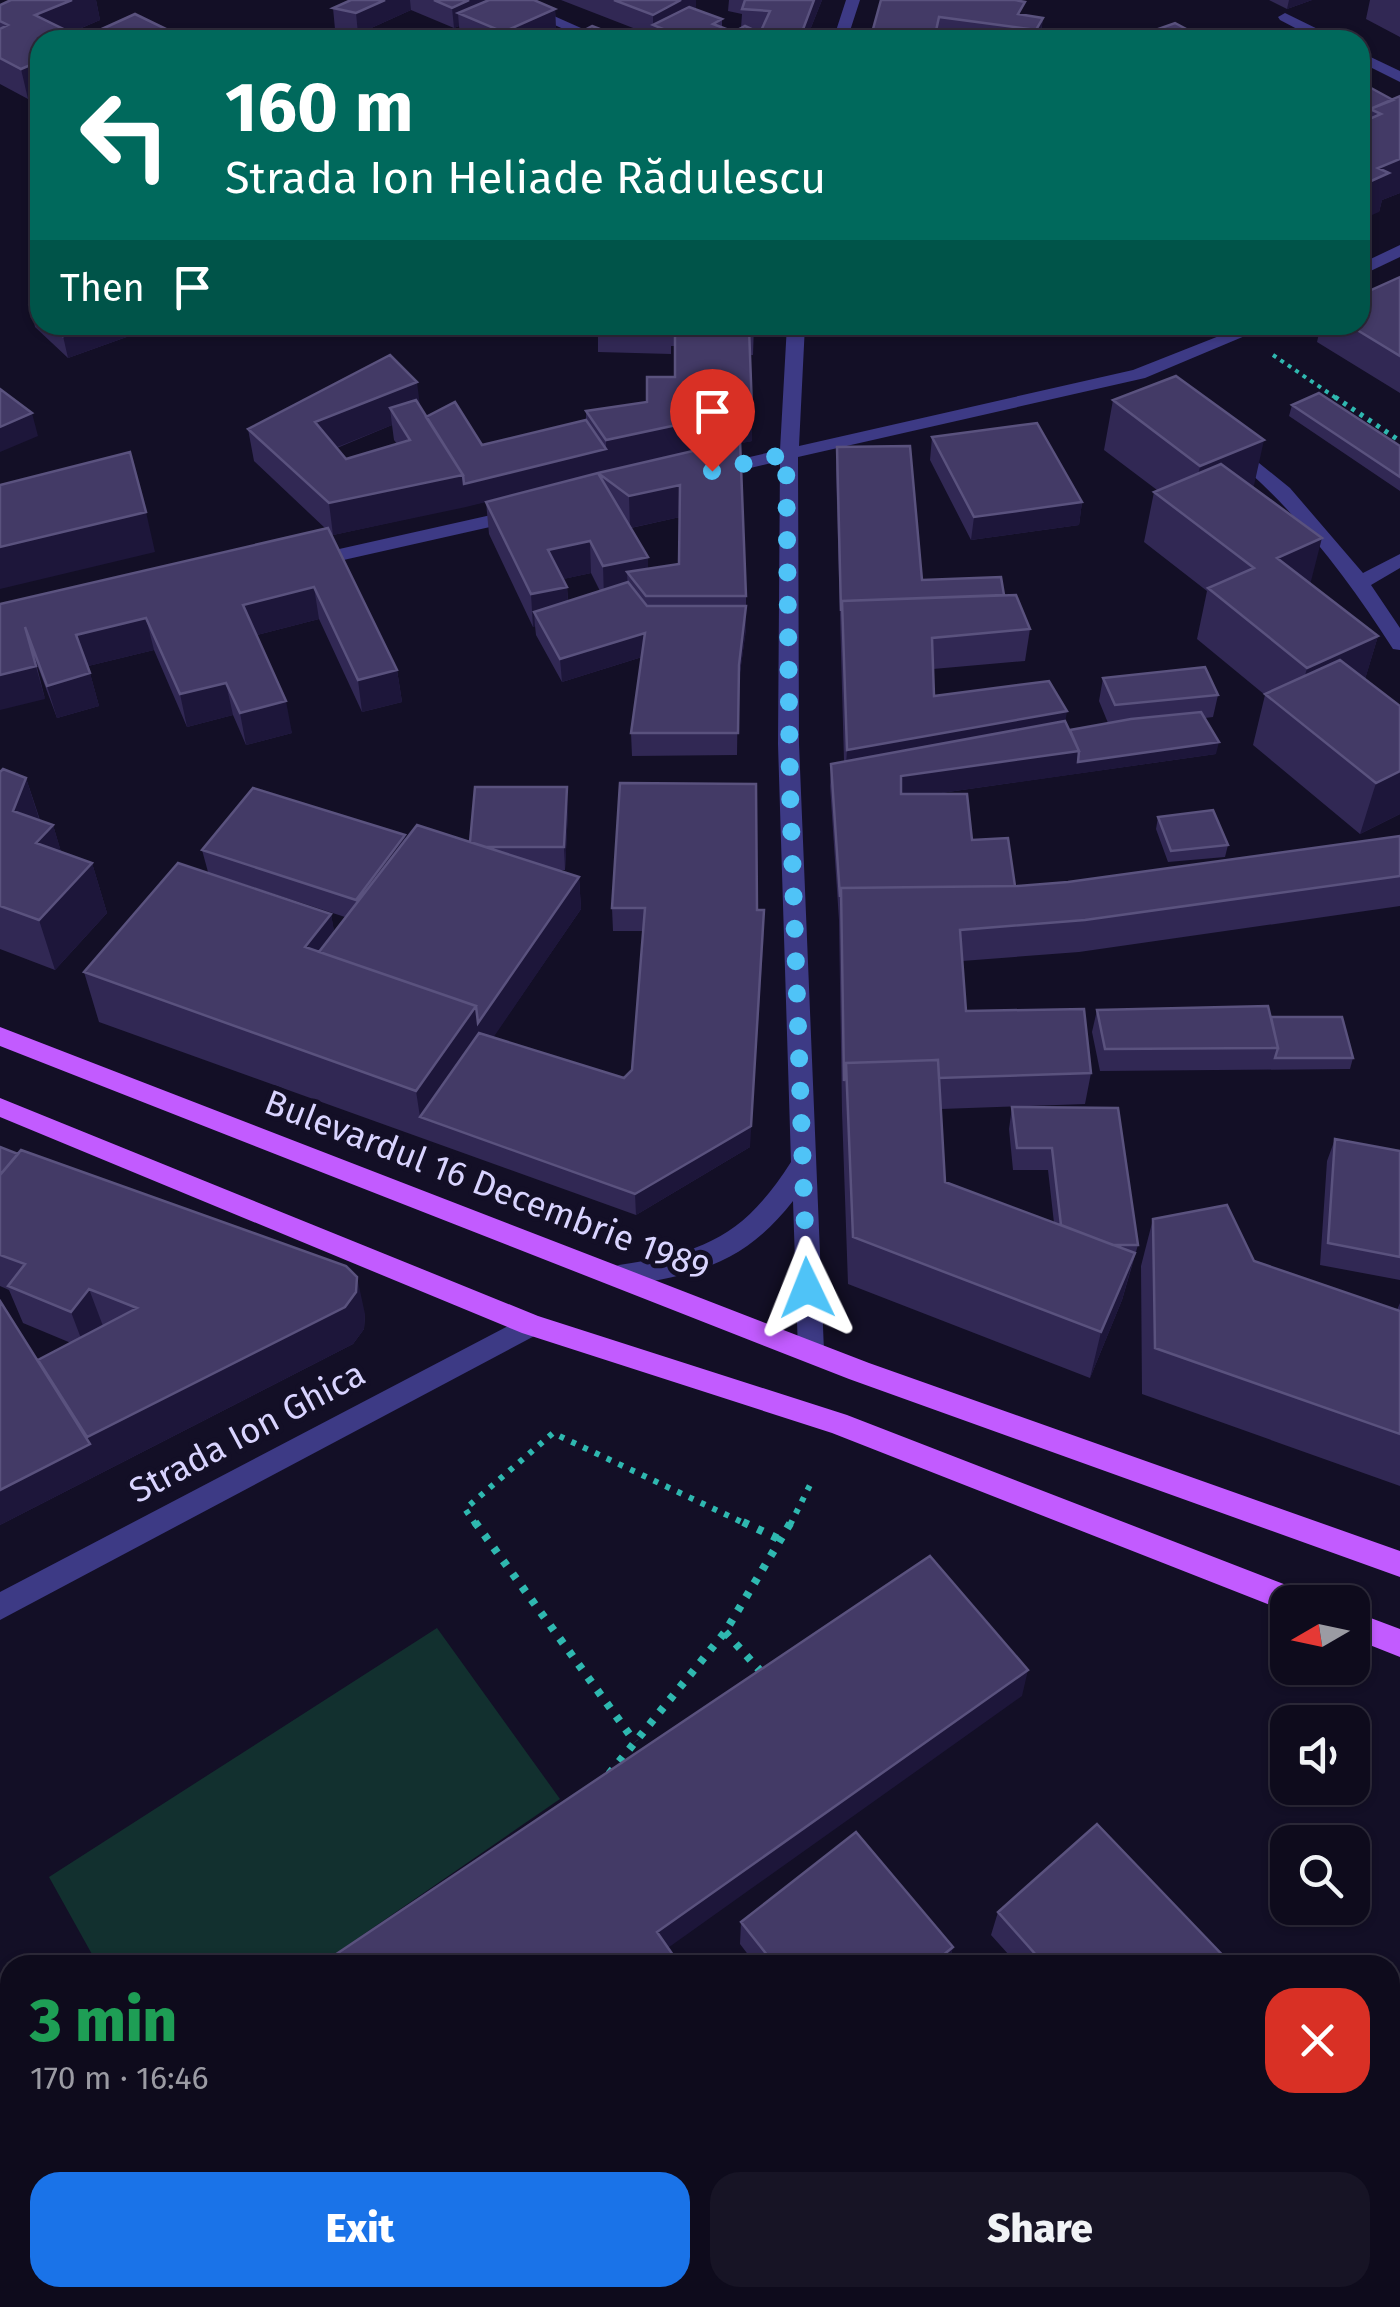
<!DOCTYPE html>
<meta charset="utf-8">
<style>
body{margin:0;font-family:"Fira Sans",sans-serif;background:#171425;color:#f1f3f6;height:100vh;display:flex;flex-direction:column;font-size:38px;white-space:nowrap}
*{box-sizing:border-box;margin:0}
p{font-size:32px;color:#9b9ba3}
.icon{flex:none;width:55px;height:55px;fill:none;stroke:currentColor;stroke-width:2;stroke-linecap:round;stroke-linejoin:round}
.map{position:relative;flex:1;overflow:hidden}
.panel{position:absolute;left:0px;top:1955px;width:1400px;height:352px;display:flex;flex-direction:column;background:#0e0b1c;border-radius:30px 30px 0 0;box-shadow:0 2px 8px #0004,0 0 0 2px #2e2b3b}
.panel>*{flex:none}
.hud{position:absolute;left:30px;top:30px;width:1340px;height:305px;border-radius:30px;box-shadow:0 2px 8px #0004,0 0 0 2px #2e2b3b;background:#00695c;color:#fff;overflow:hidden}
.needle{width:65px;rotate:261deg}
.buttons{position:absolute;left:1270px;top:1585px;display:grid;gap:20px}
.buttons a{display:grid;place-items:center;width:100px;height:100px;border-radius:20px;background:#0e0b1c;box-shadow:0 2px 8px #0004,0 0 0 2px #2e2b3b;font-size:50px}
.pin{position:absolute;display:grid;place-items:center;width:85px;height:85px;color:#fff;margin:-102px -42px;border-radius:50% 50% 50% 0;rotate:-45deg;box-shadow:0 0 10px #0007}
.pin .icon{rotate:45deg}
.me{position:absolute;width:110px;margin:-55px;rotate:358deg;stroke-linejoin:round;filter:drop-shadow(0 0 8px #0008)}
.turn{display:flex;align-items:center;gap:35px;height:210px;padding:0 30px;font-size:45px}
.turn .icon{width:130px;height:130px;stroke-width:2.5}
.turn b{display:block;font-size:70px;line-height:85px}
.then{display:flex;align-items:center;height:95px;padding:0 30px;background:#0003;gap:20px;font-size:38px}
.round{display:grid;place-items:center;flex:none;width:105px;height:105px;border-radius:30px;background:#171425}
.head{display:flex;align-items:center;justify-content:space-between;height:170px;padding:0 30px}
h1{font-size:60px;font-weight:800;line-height:75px;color:#1e9e55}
.action{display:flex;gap:20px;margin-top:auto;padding:20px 30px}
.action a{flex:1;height:115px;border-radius:30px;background:#1a73e8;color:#fff;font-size:40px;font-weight:800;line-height:115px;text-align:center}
.action a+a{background:#171425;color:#f1f3f6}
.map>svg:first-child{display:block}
.green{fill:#12302f}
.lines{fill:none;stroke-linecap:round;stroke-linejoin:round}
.path-far3{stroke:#2fb8b0;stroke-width:4;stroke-dasharray:4 5;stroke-linecap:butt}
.path-far2{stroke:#2fb8b0;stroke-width:5;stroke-dasharray:4 6;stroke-linecap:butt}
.path-far1{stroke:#2fb8b0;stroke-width:6;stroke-dasharray:5 8;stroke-linecap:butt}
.path{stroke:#2fb8b0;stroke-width:8;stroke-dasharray:6 10;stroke-linecap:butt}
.minor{fill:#3d3a85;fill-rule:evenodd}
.major{fill:#c25bff;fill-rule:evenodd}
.wall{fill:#312854;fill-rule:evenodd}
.shaded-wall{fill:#1d163a}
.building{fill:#433a66;stroke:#5a527e;stroke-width:2.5}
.route{stroke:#4fc3f7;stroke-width:18;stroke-dasharray:0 32.4}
.labels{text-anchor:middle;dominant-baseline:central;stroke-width:10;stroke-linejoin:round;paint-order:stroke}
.street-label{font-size:35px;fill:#d9d4ff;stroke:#130f26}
</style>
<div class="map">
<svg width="1400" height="2307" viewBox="0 0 1400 2307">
<rect width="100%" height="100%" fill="#130f26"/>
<path class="green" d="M437,1628l123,171 -241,166h-221l-49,-88z
M1390,2283l10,12v12h-264l-7,-9h261z"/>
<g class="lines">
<path class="path-far3" d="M1273,355l66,45"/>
<path class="path-far2" d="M1335,397l65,44"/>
<path class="path-far1" d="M476,1525l-11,-16 88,-76 195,92
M790,1525l22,-44"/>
<path class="path" d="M475,1522l160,220
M743,1522l38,18
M725,1632l40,44
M609,1774l116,-142 66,-110"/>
<path class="minor" d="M499,0h19l90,40h-20z
M846,0h14l-13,40h-14z
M1285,13l49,24 2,3h-18l-38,-20 -2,-3z
M1360,52l40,19v11l-40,-20z
M1400,245v12l-40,19v-12z
M787,325h18l-6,121 334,-76 114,-45h24l-126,53 -347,79 1,287 25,607 -4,8 -9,3 -9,-3 -4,-8 -5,-150c-49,63 -98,74 -174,86l-9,-4 -4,-7 4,-7 9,-4c86,-13 124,-28 172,-103l-13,-418 2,-283 -72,17 -9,-6 2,-4 79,-18z
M1233,442l57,46 73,85 37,-19v14l-29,17 29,43v22l-7,-1c-48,-75 -98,-140 -167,-197l-2,-4z
M518,509l10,6 -3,4 -217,49 -10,-6 10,-6z
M531,1314l9,3 4,8 -4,8 -540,287v-28z"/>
<path class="major" d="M0,1027l869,336 531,188v26l-551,-198 -849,-333z
M0,1098l538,218 309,99 460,178 5,9h-24v10l-456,-179 -310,-100 -522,-216z
M1352,1611l48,18v28l-48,-19z"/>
</g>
<path class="wall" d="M11,0h85l4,20 -30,13 12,5 82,-10 3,12h-127l-12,59 -28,-15v-79z
M351,0h183l21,9 1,21 -22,10h-60l-14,-7 -1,-7 -5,2 -43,-18 -53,24 -23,-5 -2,-21z
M561,0h135v9l26,10v8l12,5 7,-4 1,-14 -14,-3 1,-11h93l-16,40h-142z
M881,0l162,18 -3,22h-89l-13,-2 -1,2h-67z
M1269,0h43l-25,9z
M1370,0h30v37l-34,-18z
M1360,82l33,18 7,-4v97l-18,7 -3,12z
M1400,277v116l-83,-51 4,-17h39z
M40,301v24h120l-92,33 -33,-31 -5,-22z
M598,325h156l-1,30h-3l2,86 -12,2 6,153v33l-8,58 -1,68 -105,1 -1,-23 11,-76 -80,25 -26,-47 -1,-9 -2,1 -44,-93 -3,-32 8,-2 -161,35 -3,-2 67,137 5,32 -40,10 -43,-93 -62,16 35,98 -46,12 -13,-30 -46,12 -33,-77 -66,16 11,40 -42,12 -22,-59 10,40 -45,-95 326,-75 -72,-68 -6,-32 142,-74 36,62 56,28 104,-25v-9l61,-9 28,-25v-31h-4v8l-73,-2zM392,425l2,15 3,4 -51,15 -9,-11zM680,517l-1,47 -31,5v-12l-17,-29zM591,573l9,18 -32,10 -1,-14 -4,-8z
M1113,400l141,88 56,95 68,53 -13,43 35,27v108l-40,20 -107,-89 12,-50 -68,-56 10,-48 -63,-49 10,-50 3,-2 -53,-40z
M1292,405l108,41v45l-111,-75z
M932,437l150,65 -3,23 -108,15 -41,-80z
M837,447l85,133 82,15 26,34 -5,32 -92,8 1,27 131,25 5,9 38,-7 -9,-22 4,-23 115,17 -5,22 -8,1 11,36 -282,40 38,46 43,46 53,-4 332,-46v70l-321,46 -117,9 4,50 125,62 -6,31 -144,5 4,73 109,41 -6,-53h-35l-4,-41 3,-22 106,1 20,137 -16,55 -32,78 -242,-94 -6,-172 -3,-192 -9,-134 1,-22 13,-3 -8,-292z
M0,772l26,6 14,42 13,5 8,27 31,11 15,50 -52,57 -55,-21z
M620,783l130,364 -114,68 -537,-193 -15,-50 124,-100 -6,-22 203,-15v5l65,2 98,-32 -3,60h-8l22,7 2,32 -88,128 131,41 8,-8 12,-139h-31l-1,-23zM231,880l114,37 -11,15 -3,-18z
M1158,817l70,28 -3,12 -57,5 -12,-33z
M1097,1010l174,7 82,41 -3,11 -250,2 -8,-39z
M1335,1139l65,12v129l-80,-15 7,-104z
M0,1147l365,167 -1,15 -11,15 -353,181v-224l41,65 30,-23 -48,-20 -14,-33 -9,-4z
M1153,1219l101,42 143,49 3,-7v183l-258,-92 -1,-128z
M998,1912l234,53h-214l-27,-30z
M741,1922l212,25 -5,18h-192l-16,-21z
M1390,2032l10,2v247l-10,-11z
M759,2298h153l7,9h-154z"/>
<path class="shaded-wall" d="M72,0h24l4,20 -47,20 -18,-25z
M385,0h25l1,10 -53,24 -2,-21z
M469,0h30l-41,13 1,13 -5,2 -2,-20z
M681,0h15v13l-43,12v11v-21z
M814,0h8l-16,40h-7z
M1289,0h23l-25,9z
M555,9l1,21 -22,10h-31v-8z
M1043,18l-3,21 -6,1 2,-10z
M164,28l3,12h-29z
M40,61v33l-12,5 -7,-30z
M1400,159v34l-18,7 -3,12 -19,8v-34l18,-18z
M94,325h66l-92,33 -5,-22z
M417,382l4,32 -31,-6 2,17 -72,29 -5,-32z
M752,409v32l-145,31 -141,35 -133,28 -4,-32 134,-28 143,-26v-9z
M32,413l6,23 -38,16v-25z
M1264,440l-11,50 -63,26 10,-50z
M680,485v32l-50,11 -1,-32z
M1082,502l-3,23 -108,15 3,-23z
M146,512l9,40 -155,37v-42z
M1322,538l-13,51 -32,-31z
M590,541l1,32 -41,9 -2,-32z
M648,557v32l-21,-17 1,21 -24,5 -1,-32z
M314,587l5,32 -70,18 -6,-32z
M567,587l2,32 -35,-7 1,14 -2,1 -2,-33z
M746,606v23l-8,59 1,-23z
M146,618l8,32 -70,17 -8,-32z
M25,627l20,72 -45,11v-35z
M645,633v23l-83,26 -2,-23z
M1378,636l-15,50 -69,32 13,-50z
M397,670l5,32 -40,10 -4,-32z
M90,673l9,33 -42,12 -10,-32z
M226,683l7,32 -46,12 -7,-33z
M286,701l6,32 -46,12 -6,-32z
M1067,711l-5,32 -217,39 2,-32z
M1219,742l-3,12 -317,45 2,-23 178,-25z
M1400,771v43l-40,20 16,-51z
M26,778l16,50 11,-3 15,50 -16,18 -39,-82z
M567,787l1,23 -3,60 -1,-23z
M405,835l3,23 -48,64 -4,-22z
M92,863l15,50 -52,57 -16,-50z
M579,877l2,32 -146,214 -15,-6 -4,-26 60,-85z
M331,914l9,50 -35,-17z
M764,932l-14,215 -114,68 -1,-21z
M1135,1253l-13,47 -32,78 11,-46z
M357,1277l8,37 -1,15 -11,15 -353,181v-35l90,-46 -3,-7z
M89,1289l14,37 -18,23 -14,-37z
M1028,1670l-6,26 -364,259 -1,-23z
M953,1947l-5,18h-17z
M134,2298h35l-13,9h-36z"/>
<path class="building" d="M11,0h61l-37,15 47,23 53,-24 29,14 -26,12h-98v21l-19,8 -21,-11v-29l8,-4 -8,-4v-16z
M351,0h34l-29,13 -23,-5z
M434,0h35l-17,8z
M489,0h45l21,9 -52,23 -45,-19z
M614,0h67l-28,15z
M745,0h69l-15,40h-80l26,-14 15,7 10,-22 -28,-2z
M881,0h134l10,2 -7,12 25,4 -7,12 -97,-13 -5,23h-64z
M689,7l33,12 -9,5 21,8 -15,8h-29l-37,-15z
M1175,23l32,17h-80z
M592,26l36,14h-62z
M1360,82l33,18 -23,9 -2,11 -8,3z
M1400,96v63l-22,9 11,5 -29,13v-63l21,-9 -11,-5z
M1400,277v79l-51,-31h11v-30z
M40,301v14l-10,-10z
M51,325h43l-31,11z
M598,325h73l-1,7 -73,-2z
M686,325h68v8h-4l-1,-5h-63z
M675,328h74l3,81 -146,31 -20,-29 61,-9v-25h28z
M390,355l27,27 -102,40 31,37 64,-19 -20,-32 26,-8 47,75 -134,28 -81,-74z
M1176,376l88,64 -64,26 -87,-66z
M0,389l32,24 -32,14z
M1319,393l81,53v31l-108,-72z
M455,402l27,43 104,-25 20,29 -142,35 -1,-9 -37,-58z
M1037,423l45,79 -108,15 -42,-80z
M740,440l6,156h-100l-19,-24 52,-8 1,-79 -51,11 -31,-23 50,84 -45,9 -13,-25 -42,9 19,37 -36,7 -45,-92 112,-29z
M910,446l12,134 79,-3 3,18 -162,6 -1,10 -4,-164z
M130,452l16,60 -146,35v-62z
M1221,464l101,74 -45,20 101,78 -71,32 -99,-80 46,-20 -100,-76z
M328,528l69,142 -39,10 -44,-93 -71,18 43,96 -46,12 -14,-30 -46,11 -34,-76 -70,17 14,38 -43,13 -22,-59 11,39 -36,9v-71z
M628,582l19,24h99l-7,59 -1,68h-107l14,-100 -85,26 -26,-47z
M1016,595l14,34 -98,9 2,58 115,-15 18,30 -220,39 -5,-149z
M1340,660l60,46v65l-24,12 -111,-89z
M1205,667l13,28 -103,10 -12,-27z
M1201,712l18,30 -141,20 1,-11 -9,-21 61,-11z
M1065,721l14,30 -178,25v18h66l5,46 36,-2 7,48 -174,2 -1,9 -9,-133z
M3,769l23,9 -13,33 40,14 -17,18 56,20 -53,57 -39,-14v-134z
M620,783l136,1 1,126h7l-13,216 -116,68 -215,-77 59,-84 145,45 8,-8 13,-162h-33z
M475,787h92l-3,60h-78l-16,-5z
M253,788l152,47 -49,65 -154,-50z
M1213,810l15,35 -57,6 -13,-34z
M417,825l162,52 -101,146 -2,-17 -157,-54z
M1400,836v40l-315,44 -125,10 6,81 118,-2 7,64 -152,5 -1,-18 -92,3 -2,18 -3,-193 177,-2 50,-4z
M178,863l153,51 -26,33 171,59 -60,85 -332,-119z
M1268,1006l10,42 -173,1 -8,-39z
M1271,1017h71l11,41h-78l3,-10z
M938,1060l7,122 190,71 -34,79 -248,-95 -7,-174z
M1012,1107l106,1 20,137h-25l-52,-20 -9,-77h-35z
M1335,1139l65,12v106l-72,-14z
M0,1147l18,7 -18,21z
M21,1150l325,116 11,11 -1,15 -11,15 -258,130 -49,-77 99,-52 -48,-19 -18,23 -63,-26 17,-22 -25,-9v-80z
M1227,1205l27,56 146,50v123l-245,-86 -2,-129z
M0,1301l90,143 -90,46z
M930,1556l98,114 -371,262 23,33h-360z
M1097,1824l135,141h-187l-47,-53z
M856,1832l97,115 -22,18h-156l-34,-43z
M1394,2028l6,6v74l-10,-10v-66z
M1390,2098l10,10v138l-10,-11z
M10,2166v132h95l5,9h-110v-134z
M106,2298h28l-14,9h-9z
M193,2298h193l5,9h-198l4,-3z
M771,2298h141l7,9h-142z"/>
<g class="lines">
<path class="route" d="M712,471l74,-17 4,338 17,496"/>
</g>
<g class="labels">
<g class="street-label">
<text transform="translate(487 1185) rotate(21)">Bulevardul 16 Decembrie 1989</text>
<text transform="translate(247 1432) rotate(-28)">Strada Ion Ghica</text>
</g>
</g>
</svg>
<div class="buttons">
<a><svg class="needle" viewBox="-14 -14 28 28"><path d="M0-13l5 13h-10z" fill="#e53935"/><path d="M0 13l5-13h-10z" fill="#9b9ba3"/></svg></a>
<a><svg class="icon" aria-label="sound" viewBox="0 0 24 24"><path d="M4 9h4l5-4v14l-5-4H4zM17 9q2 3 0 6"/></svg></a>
<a><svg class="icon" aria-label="search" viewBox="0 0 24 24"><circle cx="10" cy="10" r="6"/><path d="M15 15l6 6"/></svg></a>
</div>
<div class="pin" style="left:712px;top:471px;background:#d93025"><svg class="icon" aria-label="arrive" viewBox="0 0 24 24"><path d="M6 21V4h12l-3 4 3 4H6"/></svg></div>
<svg class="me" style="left:807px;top:1288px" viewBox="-20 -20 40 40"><path d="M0-17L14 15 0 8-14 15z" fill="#4fc3f7" stroke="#fff" stroke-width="4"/></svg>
<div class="hud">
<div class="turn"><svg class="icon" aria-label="left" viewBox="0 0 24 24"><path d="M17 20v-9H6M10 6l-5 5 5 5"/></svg><div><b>160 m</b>Strada Ion Heliade Rădulescu</div></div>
<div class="then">Then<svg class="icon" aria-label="arrive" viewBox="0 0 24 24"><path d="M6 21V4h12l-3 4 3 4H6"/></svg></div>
</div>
<section class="panel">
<div class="head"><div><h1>3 min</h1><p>170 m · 16:46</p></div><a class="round" style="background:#d93025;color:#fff"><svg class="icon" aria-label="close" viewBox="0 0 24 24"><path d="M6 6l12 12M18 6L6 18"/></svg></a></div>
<div class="action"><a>Exit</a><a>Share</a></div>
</section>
</div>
